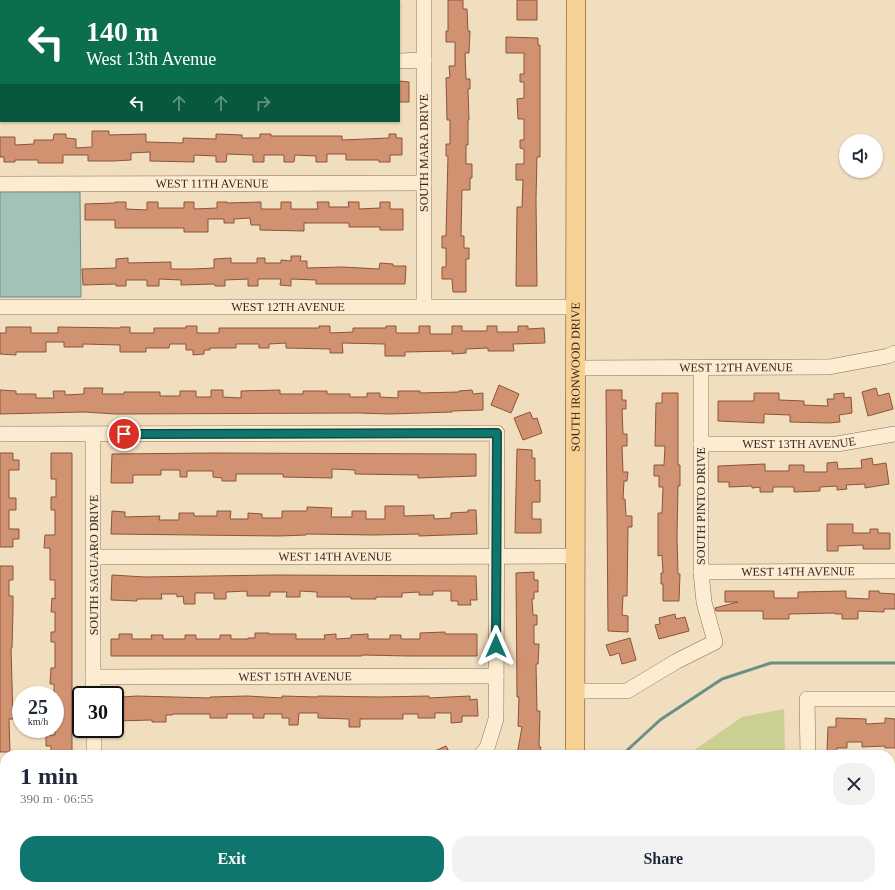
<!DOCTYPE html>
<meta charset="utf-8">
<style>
body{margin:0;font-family:"Times New Roman",serif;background:#f2f2f3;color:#1f2937;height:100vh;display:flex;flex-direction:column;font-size:15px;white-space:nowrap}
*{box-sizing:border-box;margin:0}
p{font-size:13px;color:#747a83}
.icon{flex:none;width:22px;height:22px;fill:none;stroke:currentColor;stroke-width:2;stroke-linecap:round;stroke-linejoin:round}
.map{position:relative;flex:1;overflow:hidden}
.panel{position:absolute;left:0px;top:750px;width:895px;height:140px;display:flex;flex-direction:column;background:#fff;border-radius:16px 16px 0 0;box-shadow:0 1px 3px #0004}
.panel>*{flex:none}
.hud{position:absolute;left:0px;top:0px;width:400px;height:122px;box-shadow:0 1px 3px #0004;background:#0b6e4f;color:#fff;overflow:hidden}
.tools{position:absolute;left:839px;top:134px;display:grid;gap:8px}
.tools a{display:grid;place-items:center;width:44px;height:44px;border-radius:50%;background:#fff;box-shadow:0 1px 3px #0004;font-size:20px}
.speed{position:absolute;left:12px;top:686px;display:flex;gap:8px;font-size:20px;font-weight:700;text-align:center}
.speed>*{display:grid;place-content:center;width:52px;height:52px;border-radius:50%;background:#fff;box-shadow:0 1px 3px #0004;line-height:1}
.speed small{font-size:10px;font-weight:400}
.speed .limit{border:2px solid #111;border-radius:6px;background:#fff;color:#111}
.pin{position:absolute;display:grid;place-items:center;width:34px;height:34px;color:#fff;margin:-17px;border:2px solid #fff;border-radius:50%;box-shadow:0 1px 4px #0007}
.me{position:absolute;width:44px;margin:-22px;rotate:0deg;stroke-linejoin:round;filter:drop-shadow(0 0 3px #0008)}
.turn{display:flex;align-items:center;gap:14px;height:84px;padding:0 20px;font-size:18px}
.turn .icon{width:52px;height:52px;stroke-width:2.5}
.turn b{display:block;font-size:28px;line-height:34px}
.lanes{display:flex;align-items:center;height:38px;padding:0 20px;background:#0003;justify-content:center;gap:20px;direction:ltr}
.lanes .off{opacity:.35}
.round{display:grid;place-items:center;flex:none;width:42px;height:42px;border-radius:16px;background:#f2f2f3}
.summary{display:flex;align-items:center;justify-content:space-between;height:68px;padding:0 20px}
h1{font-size:24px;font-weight:600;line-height:30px}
.button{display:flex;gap:8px;margin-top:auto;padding:8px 20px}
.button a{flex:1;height:46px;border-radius:16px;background:#0f766e;color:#fff;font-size:16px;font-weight:600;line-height:46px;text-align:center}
.button a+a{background:#f2f2f3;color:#1f2937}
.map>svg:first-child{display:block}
.green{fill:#cccf92}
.water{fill:#a2c2b6;stroke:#699083}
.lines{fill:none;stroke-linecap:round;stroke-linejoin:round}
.stream{stroke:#699083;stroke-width:3}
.building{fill:#d19272;stroke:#8b543a}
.minor-casing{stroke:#8a6e56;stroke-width:16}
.major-casing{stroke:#573c2b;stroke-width:20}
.minor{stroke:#fbecd2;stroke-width:15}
.major{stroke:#f7d094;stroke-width:19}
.route-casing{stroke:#0a4d48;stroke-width:10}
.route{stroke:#0f766e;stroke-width:7}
.labels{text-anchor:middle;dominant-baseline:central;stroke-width:3;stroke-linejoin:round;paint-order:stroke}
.street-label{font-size:12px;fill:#39271c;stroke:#f7e9cf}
</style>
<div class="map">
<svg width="895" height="890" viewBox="0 0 895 890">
<rect width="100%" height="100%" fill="#f0debf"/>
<path class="green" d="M784,709l1,46h-98l55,-38z
M618,885h150l-3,2h-143z"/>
<path class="water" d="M0,192h80l1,105h-81z"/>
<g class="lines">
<path class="stream" d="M622,755l38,-35 62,-41 49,-16h124
M190,890l6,-5"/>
</g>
<path class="building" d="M448,0h15v9h4l1,22h2l-1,22h-4l1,26h4v10h-2l1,31h-1v25h-2v19h6v14h-2v12h-8l-1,46h3v12h5v11h-3v33h-13l-1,-13h-10v-12h4v-19h-4v-12h4l2,-80h-2v-12h4v-24h-3l-1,-42 4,-1 -1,-11h6v-24h-9v-11h2z
M517,0h20v20h-20z
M506,37l32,1v7h2v112h-3l-1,42 1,87h-21l1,-79h5l1,-27h-7v-16h8v-15l-4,-1v-8h4v-21h-6l-1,-20 7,-1v-16h-4v-8h4v-21h-18z
M399,81l10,1v20h-10z
M92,131h17v4l37,-1v8l37,1v-5l33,1v-5l26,1v3h18v-4h11v2h71v4l47,-2v-4h7v4h6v17h-12v7h-11v-2h-33v-6h-19v8h-11v-6l-21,-1 -1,7h-10v-7h-20v7h-11v-7l-26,-1 -1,8h-10v-6l-22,-1v7l-44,-1v-9l-19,1v7l-17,1h-26v-6h-25v8h-25v-3h-23v2h-11v-5h-4v-20h15v8l19,-1v-4h19l1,-6h12v4l10,1v9l16,-1z
M115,202h11v7l21,1v-8h11v6h26v-6h10v7l23,-1v-6h10v1l34,-1v7h20v-7h10v7h27l-1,-7h12v5h20l-1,-5h11v7l21,-1v-6h10v7h13v21h-23v-3h-31v-4h-45v8l-44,-1v-5h-9l-1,-7 -16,1v4h-10v-4h-16v13h-24v-4h-69v-8h-30v-16l30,-1z
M291,256h10l-1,5h7v7l35,-1 37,2 1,-6 13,1v2h13l-1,18h-89v-4l-25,-1v7l-11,-1 1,-6h-23v7h-10v-7l-23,1v6h-10l-1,-2 -33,1v-5l-22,-1v7h-12v-6h-21v6h-10v-2l-33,1 -1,-16 34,-1v-9l12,-1v5l43,-1v7h22l21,-1v-9l17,-1v5h26v-5h8v5h16v-3l10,1z
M186,326h11v7h22v-5h100v-2h11v7l23,-1v-4h33v-2h10v7h23v-7h11v8h22v-8h10v5h25v-5h10v6h21v-6h10v3l16,-1 1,15 -32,1 1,7h-26v-3l-22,1v4l-14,1v-3l-47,1v4h-20v-12l-43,-1 1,10h-13v-4l-44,-1v-5l-17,1v4h-10v-4h-23v4h-26v2h-6v4l-11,1v-5h-7v-6h-16l-1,4h-23v4h-26v-7l-37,-1v3h-19v-5h-18v10h-30v3l-16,-1v-21h6v-6h25v6h27v-6l62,1v-1h10v6h24v-5h32z
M499,385l20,9 -8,19 -20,-8z
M84,388h19l-1,6h22v-2h36v4h20v-5h16v6h15v-7h12v7l18,1v-7l39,-1v4h23v-3h24v3h23v3h17v-4h13v4l18,1v-7h22v2l39,-1v-1l13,-1 1,4 10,-1v17l-31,1v1l-63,2 -30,-1 -243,1 -32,-2 -84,2v-24l16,1v3h20v4h18l-1,-7h12v4l19,-1z
M876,388l2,8 11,-3 4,16 -25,7 -6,-24z
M606,390h16v10h4v9h-4l1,25h4v12h-5l1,26h5l-1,9h-3l-1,18h2l1,17h6v11h-4l-1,69h-4l-1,19 6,1v16l-20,-1z
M662,393h16v72h2v21h-2l-1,51 1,37h2l-1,27h-16v-17h-2v-11h2l-1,-18 -4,1v-43h4l1,-26h-4v-11h-5v-11h10l1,-19h-10l1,-43h6z
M754,393h25v7l25,1v4l24,1 -1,-7h7v-5l10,-1v5l7,-1 1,16 -13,2 1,7 -11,1 -39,-1v-7l-26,-1v9l-46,-2v-20h36z
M530,412l3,7 4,-1 5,15 -19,7 -9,-22z
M517,449l15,1v8h3v23l5,-1v22h-8v17h9v14h-26z
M0,453h13v7h6v10h-10v28h7v12h-7v19h10v10h-6v8h-13z
M51,453h21v299h-21v-6h-5v-11h9v-40h-1v-11h-4l1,-16h4v-26h-4v-10h4v-20h-4l1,-14 3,1v-19h-5v-32h-6l1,-13h10v-25h-4v-13h5v-18h-5z
M213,453l263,1v22l-58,2v-3l-63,-1v-4l-23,-1v9l-49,-1v-3h-47v7h-14v-3l-9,-1v-6h-26v6h-7v-7h-19v5h-28v8h-22l1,-29z
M872,458l1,7 13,-2 3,21 -24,4v-4l-19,1 1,4 -10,1v-4l-17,1v4l-26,1v-5h-21v5h-13v-5l-8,1v-2l-23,1v-5h-11v-16l47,-2v7h24v-6h15v7h23v-9l10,-1 1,7 24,-1 -1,-8z
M385,506h19v10l30,-1v4l17,-1v-5l17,-1v-2h8l1,24 -58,2v-2l-44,1 -69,-1v1l-27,1 -168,-2 1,-23 13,1v5l35,-1 -1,4h20v-7h15v3h23v-5h14l-1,8h18v-6l14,1v4h20v-7h25v-4l25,1 -1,9h21v-6h14v8h19z
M827,524h26v9h17v-4h8v4h12v16h-27v-4l-25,1v5h-11z
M0,566h13v14h-4v16h4v14l-1,38h-1l2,71h-4l1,33h-10z
M534,572v8h4v12h-4v7h-2l1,16h4v10h-3v19h5l-1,20h-2l1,47h3l-1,36h2l-2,8h-22l5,-28 -4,-1 1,-29h-2l-1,-124z
M112,575l33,2 130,-2 201,1 1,24h-7l1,5h-13v-4h-7v-10h-18v4h-14v-3l-17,1v4h-26v2h-25v-2h-34v-5l-17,-1v6h-14l1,-5h-17v4h-23v-5l-21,1v7h-12v-6h-19v11h-11l-1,-8 -6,1v-3h-16l1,5h-25v2l-26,-1z
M725,591h49v7h24v-6l48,-1v7l23,1v-8h10v2l16,1v15h-11v3l-26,-1v8h-16v-5h-7v-1l-46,1v5h-26v-8h-47l-1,-3 23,-6h-13z
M675,614l1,5 9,-2 4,14 -30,8 -4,-14 5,-1 -1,-6z
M445,632v2h32v22h-68l-47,-1v1h-251v-17h8v-5h13v5h20l-1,-4h12v4h22v-4h11v4h24v-4h11v4h17v-1h7v-5h14v1h27v5h29l-1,-4 12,-1v5l15,-1v-3l17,-1v5h22v-4h11v4h19v-6z
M630,638l6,22 -14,4 -3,-11 -9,3 -4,-11z
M137,696l73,2v-1l37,-1 35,2v-2l36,1v-1l61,1 50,-1v2l41,-2v4l7,-1 1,17h-16v6l-11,1v-10h-16v5h-17v-4h-15v5h-43v8h-11v-8l-31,-1v-5h-19l-1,12h-9v-7h-7v-4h-18v4h-11v-4h-26v4h-17v-4h-37l-1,1h-6v7h-14v-2l-37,1v-17l7,-1v-6z
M836,718l30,1v5l19,-1v-5l10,1v29h-10v-2l-23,1v-5h-15v6h-10l-1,4 -9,-1 1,-24h8z
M446,746l5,9h-25z"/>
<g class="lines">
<defs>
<g id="minor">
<path d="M218,0v1"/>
<path d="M424,0v306"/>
<path d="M0,61h1"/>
<path d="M399,61l25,-1"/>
<path id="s1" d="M0,184l424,-1"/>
<path id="s2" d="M0,307h575"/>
<path id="s3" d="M576,368l253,-1 59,-11 7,-3"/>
<path d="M0,434l497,-1 -1,286 -9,29 -6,7"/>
<path d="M93,435v260"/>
<path id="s4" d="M701,444h136l58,-10"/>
<path id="s5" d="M94,557l482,-1"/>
<path id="s6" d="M701,572l194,-1"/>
<path id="s7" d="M93,677l403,-1"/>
<path d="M575,691h52l50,-30 38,-19 -11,-40 -3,-30v-204"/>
<path d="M94,729v26"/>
<path d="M808,755l-1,-56h88"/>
<path d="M890,822h5"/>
<path d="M810,885v5"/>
<path d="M93,890v-5"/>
</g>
<g id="major">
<path id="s8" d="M575,755l1,-755"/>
<path d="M576,885v5"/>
</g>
</defs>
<use href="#minor" class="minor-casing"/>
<use href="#major" class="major-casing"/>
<use href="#minor" class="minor"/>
<use href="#major" class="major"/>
</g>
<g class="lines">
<defs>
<path id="route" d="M124,434l373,-1 -1,213"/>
</defs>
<use href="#route" class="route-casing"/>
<use href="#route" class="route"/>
</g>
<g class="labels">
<g class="street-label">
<text transform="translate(424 153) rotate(-90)">SOUTH MARA DRIVE</text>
<text stroke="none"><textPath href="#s1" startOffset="212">WEST 11TH AVENUE</textPath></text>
<text stroke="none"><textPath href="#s2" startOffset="288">WEST 12TH AVENUE</textPath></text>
<text stroke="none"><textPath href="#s3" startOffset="160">WEST 12TH AVENUE</textPath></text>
<text stroke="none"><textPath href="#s8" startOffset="378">SOUTH IRONWOOD DRIVE</textPath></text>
<text stroke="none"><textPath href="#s4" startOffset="98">WEST 13TH AVENUE</textPath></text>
<text transform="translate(701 506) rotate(-90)">SOUTH PINTO DRIVE</text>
<text stroke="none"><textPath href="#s5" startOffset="241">WEST 14TH AVENUE</textPath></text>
<text transform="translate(94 565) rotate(-90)">SOUTH SAGUARO DRIVE</text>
<text stroke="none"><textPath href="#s6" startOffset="97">WEST 14TH AVENUE</textPath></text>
<text stroke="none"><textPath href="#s7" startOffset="202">WEST 15TH AVENUE</textPath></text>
</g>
</g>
</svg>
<div class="tools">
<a><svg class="icon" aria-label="sound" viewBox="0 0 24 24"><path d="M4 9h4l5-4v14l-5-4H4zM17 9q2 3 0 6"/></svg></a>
</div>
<div class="speed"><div>25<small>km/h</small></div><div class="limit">30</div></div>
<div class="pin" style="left:124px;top:434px;background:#d93025"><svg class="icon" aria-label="arrive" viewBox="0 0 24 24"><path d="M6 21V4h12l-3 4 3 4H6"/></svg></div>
<svg class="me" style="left:496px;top:646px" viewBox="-20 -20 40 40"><path d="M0-17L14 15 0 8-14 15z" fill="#0f766e" stroke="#fff" stroke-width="4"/></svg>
<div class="hud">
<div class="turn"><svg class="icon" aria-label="left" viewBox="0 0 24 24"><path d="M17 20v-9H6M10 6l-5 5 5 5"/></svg><div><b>140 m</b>West 13th Avenue</div></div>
<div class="lanes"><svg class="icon" aria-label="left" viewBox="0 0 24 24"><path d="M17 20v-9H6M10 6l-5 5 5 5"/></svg><svg class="icon off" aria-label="ahead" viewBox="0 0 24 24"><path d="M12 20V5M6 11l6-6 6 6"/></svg><svg class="icon off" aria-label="ahead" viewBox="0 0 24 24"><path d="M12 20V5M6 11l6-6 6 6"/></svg><svg class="icon off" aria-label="right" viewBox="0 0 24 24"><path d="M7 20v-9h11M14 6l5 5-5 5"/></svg></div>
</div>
<section class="panel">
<div class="summary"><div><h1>1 min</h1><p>390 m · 06:55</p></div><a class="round"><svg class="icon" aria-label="close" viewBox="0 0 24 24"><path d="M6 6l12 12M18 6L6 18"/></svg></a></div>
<div class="button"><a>Exit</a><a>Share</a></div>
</section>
</div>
